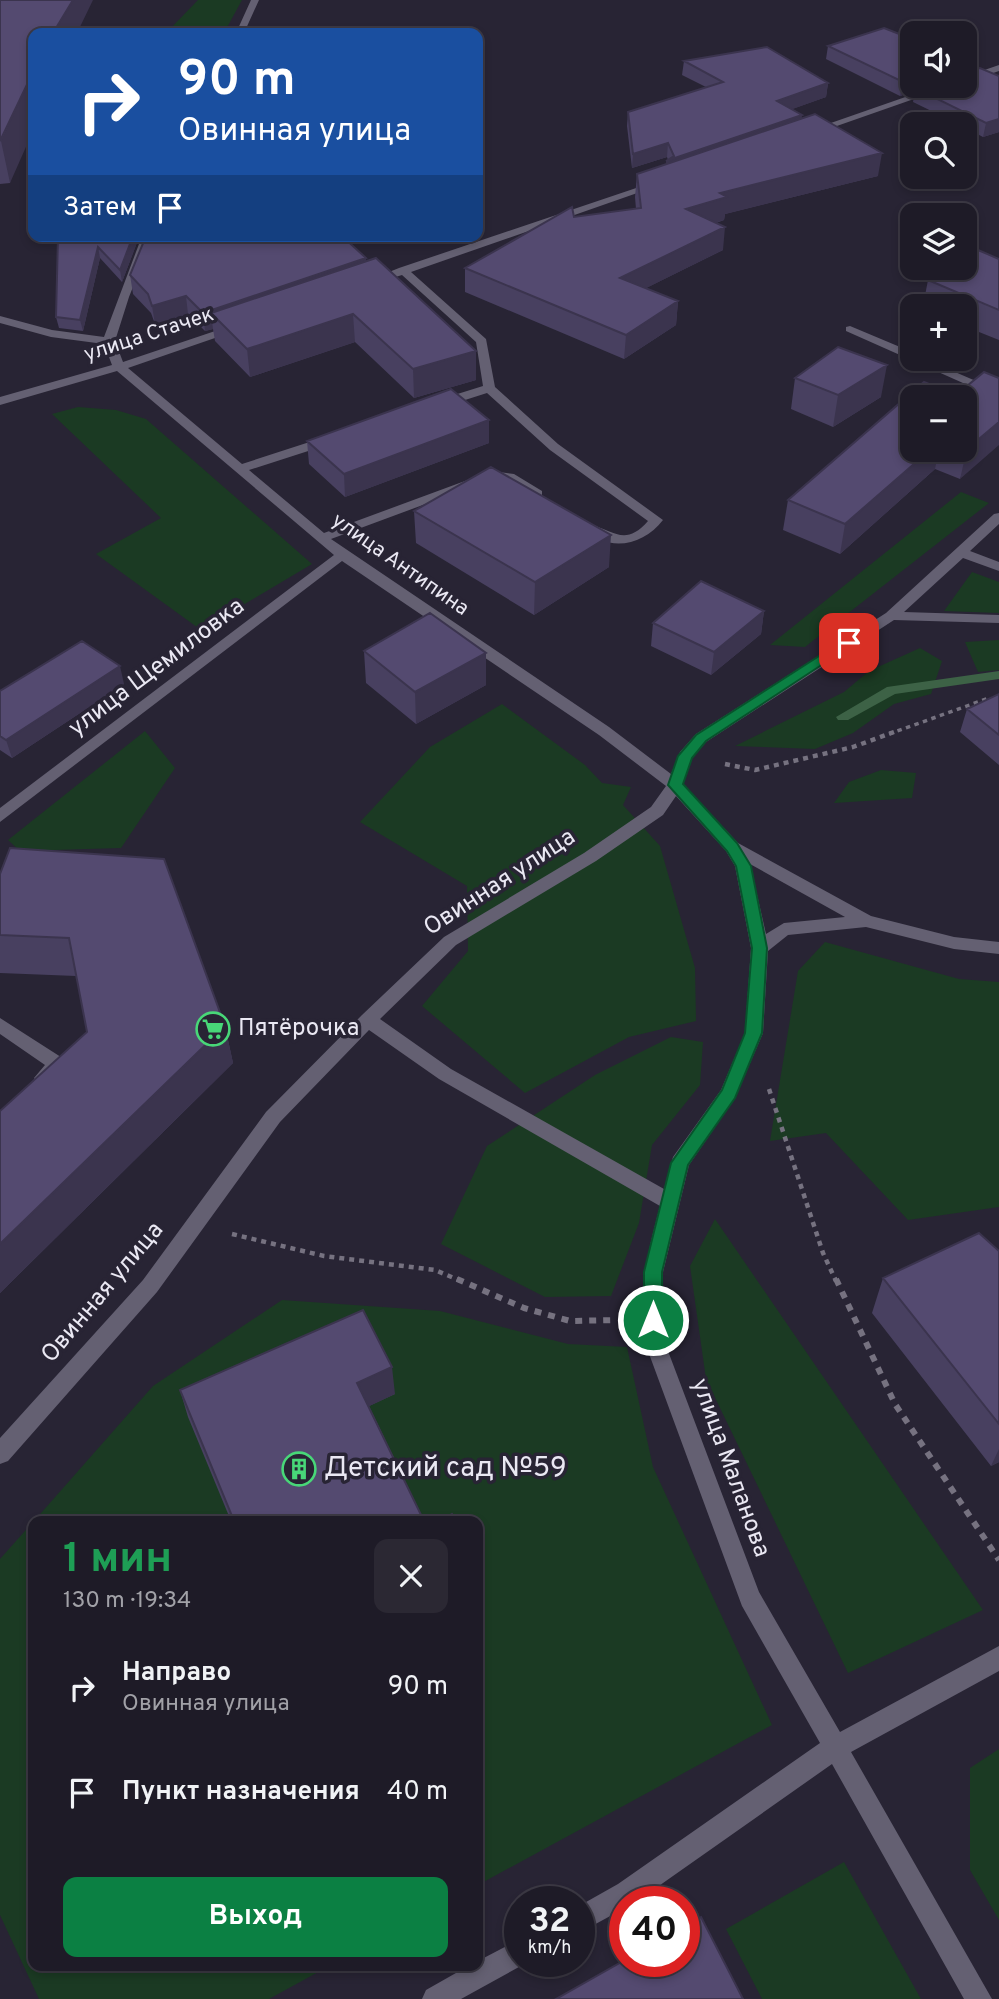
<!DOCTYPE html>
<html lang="ru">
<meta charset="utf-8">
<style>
body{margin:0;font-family:Overpass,sans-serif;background:#2b2833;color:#f1f3f6;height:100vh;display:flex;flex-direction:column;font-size:26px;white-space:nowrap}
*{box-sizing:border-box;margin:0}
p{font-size:23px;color:#a1a1a7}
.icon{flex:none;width:38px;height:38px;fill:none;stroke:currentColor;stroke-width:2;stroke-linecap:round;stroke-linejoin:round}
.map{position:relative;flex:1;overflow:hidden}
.drawer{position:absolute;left:28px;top:1516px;width:455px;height:455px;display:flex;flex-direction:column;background:#1e1b27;border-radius:14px;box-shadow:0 4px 10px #0003,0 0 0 2px #3c3944}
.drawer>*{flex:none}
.hud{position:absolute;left:28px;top:28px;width:455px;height:214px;border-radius:14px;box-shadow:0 4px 10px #0003,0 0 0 2px #3c3944;background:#1a4fa0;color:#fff;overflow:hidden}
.buttons{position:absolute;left:900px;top:21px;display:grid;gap:14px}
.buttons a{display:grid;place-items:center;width:77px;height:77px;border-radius:14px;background:#1e1b27;box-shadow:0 4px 10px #0003,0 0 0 2px #3c3944;font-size:35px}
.speed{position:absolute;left:504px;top:1886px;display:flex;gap:14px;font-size:35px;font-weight:700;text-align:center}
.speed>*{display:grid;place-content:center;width:91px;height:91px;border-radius:50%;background:#1e1b27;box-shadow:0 4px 10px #0003,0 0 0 2px #3c3944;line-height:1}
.speed small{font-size:18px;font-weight:400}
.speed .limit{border:10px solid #d22;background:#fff;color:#111}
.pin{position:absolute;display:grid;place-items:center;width:60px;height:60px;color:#fff;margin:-30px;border-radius:14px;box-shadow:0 4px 10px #0006}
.me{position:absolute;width:77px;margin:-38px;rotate:0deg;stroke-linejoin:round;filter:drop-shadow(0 0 5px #0008)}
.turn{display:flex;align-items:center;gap:24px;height:147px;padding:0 35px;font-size:32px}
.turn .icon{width:91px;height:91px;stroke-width:2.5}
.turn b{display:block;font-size:49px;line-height:60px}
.then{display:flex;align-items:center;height:66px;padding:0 35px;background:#0003;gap:14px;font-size:26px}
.round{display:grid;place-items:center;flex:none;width:74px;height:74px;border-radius:14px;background:#2b2833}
.head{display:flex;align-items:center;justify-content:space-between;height:119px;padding:0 35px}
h1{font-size:42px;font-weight:700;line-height:52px;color:#1e9e55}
.action{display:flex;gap:14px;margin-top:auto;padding:14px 35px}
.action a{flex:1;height:80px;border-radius:14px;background:#0b8043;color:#fff;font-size:28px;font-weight:700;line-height:80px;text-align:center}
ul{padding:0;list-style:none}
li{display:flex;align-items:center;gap:21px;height:105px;padding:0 35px}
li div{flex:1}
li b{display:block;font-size:26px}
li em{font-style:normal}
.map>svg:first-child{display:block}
.green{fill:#1b3a23}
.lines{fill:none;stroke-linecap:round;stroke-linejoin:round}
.stream{fill:#3d6246;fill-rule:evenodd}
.path-far2{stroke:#767280;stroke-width:3.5;stroke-dasharray:4.5 4.5;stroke-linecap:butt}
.path-far1{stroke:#767280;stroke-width:4.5;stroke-dasharray:5 5;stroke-linecap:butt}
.path{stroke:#767280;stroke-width:6;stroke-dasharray:7 7;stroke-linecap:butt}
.minor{fill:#646072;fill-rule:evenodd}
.wall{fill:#484060;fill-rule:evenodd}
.shaded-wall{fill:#3b344e}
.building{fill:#544a70;stroke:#3b344e;stroke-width:2}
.route{fill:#0b8043;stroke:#07532c;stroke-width:2}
.labels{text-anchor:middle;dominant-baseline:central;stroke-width:7;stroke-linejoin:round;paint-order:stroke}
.far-street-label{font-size:21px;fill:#eae8f3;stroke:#282434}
.street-label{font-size:24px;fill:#eae8f3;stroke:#282434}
.poi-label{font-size:24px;fill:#eae8f3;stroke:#282434;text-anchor:start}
.near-poi-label{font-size:28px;fill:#eae8f3;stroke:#282434;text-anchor:start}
</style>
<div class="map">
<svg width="999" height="1999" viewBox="0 0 999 1999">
<rect width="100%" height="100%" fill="#282434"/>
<path class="green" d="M198,0h44l-18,33h-58z
M78,407l38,3 30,9 166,145 -111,66 -105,-76 65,-36 -109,-104z
M961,492l28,11 -184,144 -35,-2z
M972,572l27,10v31l-55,-2z
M999,640v30l-21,2 -13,-30z
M920,648l22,13 -11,33 -37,10 -41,29 -38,16 -80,-3 109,-54 25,-21z
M502,704l83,61 17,18 29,4 -8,18 37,41 35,122 1,53 -67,16 -104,56 -103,-87 46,-55 -1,-65 -107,-64 70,-75z
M145,731l30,37 -54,80 -101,3 -12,-11z
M881,770l35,3 -4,25 -78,5 15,-21z
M825,942l134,37 40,3v225l-91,13 -82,-87 -56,8 28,-170z
M671,1037l32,5 -3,43 -48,60 -13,78 -28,73 -66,1 -104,-53 46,-98 108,-71z
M715,1219l268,391 -135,63 -142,-294 -16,-113z
M282,1300l158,11 128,33 59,3 26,120 119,258 -294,160v-364h-444l119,-135z
M33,1522v443h298l-62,34h-230l-39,-84v-356z
M999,1749v171l-29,-50v-102z
M844,1862l77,137h-159l-36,-70z"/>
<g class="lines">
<path class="stream" d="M999,671v8l-104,15 -47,26h-10l-2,-3 51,-30z"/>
<path class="path-far2" d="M889,734l100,-36"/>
<path class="path-far1" d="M725,764l30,6 98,-23 41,-15
M769,1089l54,164 13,28
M232,1234l92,22 111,14 26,11"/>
<path class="path" d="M457,1279l67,29 46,13 46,-1
M836,1279l59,125 104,156"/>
<path class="minor" d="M251,0h8l-15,33h-8z
M999,65v6l-35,12v-6z
M937,86h14l-137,48 -9,-2z
M654,182l9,2 -252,88 75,67 9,48 63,57 105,76c-20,26 -55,33 -80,8l7,-4c25,8 36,22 58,-3l-98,-71 -63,-57 -44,14h-8v-6l48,-15 -7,-44 -74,-67 -32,10 -6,-3 35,-14z
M142,236h11l-24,61 -14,44 8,21 110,-37h8v4l-113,39 114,96 83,-27h8v6l-84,27 75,63 168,-62 22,3 28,17v6c-16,2 -32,-16 -49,-18l-162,60 278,188 62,47 9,-22 16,-18 190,-121 108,-99 5,-1v11l-29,27 29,11v9l-36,-13 -59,54 95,3v8l-105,-3 -188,122 -14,16 -9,26 55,59 133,73 83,21 45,5v12l-45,-5 -88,-22 -78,8 -20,16 -5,82 -28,65 -46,67 -26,107v48l5,31 91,241 81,140 159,-86v25l-148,81 141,247h-28l-132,-235 -196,138h-11v6l-46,25v-27l39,-22 202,-141 -78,-137 -94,-255c-10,-59 -3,-88 12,-145l-221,-127 -70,-49 -89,92 -123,170 -149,169 -8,3v-26l143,-158 123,-168 96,-97 82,-78 140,-84 67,-46 15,-21 -67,-51 -257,-174 -342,261v-14l334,-253 -217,-184 -117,34v-8l112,-32 -8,-21 -53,-7 -51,-14v-7l52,14 52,7zM676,796l50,55 9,15 16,82 -6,85 -24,57 -48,67 -9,32 -213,-120 -71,-50 76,-74 140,-84 67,-46zM750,864l95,53 -61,6 -18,11z
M850,326l62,26v7h13l74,32v8l-153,-68v-4z
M0,1018l64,41 3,5 -18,19h-12l-3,-5 11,-13 -45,-31z
M520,1939v23h8l-67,37h-39l4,-9 44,-25h8v-4z"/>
</g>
<path class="wall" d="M0,0l79,29 1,4h-47l-23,150 -10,1z
M828,46l84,40h52l1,-14 34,4v56l-16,5 -19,-10v-3h-6l-45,-22 2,-11 -15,5 -74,-37z
M684,61l144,22 -2,14 -34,12 10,9 76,58 -153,38 -1,6 -8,3 7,27 -77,38 32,13 -2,24 -52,34 -159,-67v-24l109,-51 62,-8 -1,-12 2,-23 29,-10v-3l2,-1 -1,-3 -35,11 -5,-42 1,-14 78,-25 -24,-12z
M58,236h79l1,4 -16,42 -22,-24 -17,73 -24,-3 -3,-11z
M366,258v3l110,119 -62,18 -59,-56 -105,35 -35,-36 -2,-12 -8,2 -17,-17 -33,10 -4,-11 -18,-19 -3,-19z
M999,259v81l-35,-14v-20h-41l5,-26z
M795,378l86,19 -48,30 -42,-18z
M999,378l-39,101 -25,-10 -95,85 -57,-24 5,-30 168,-105zM964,397v53h-52z
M489,420v23l-144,54 -36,-33 -2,-23z
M414,511l195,56 -75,48 -118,-72z
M764,611l-3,23 -50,41 -60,-29 2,-23z
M364,651l122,2v32l-70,39 -50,-41z
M124,684l-112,74 -12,-8v-59z
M999,694v71l-39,-33 7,-23z
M0,874l225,152 8,37 -233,230v-182l87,-79 -11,-56 -76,-3z
M999,1251v211l-8,4 -119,-153 11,-35z
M180,1390l215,4 -26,12 55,115h-193l-43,-104z"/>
<path class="shaded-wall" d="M69,0h24l-14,29 1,4h-27z
M33,72v59l-23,52 -9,-42z
M912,79v7h18l-15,2v3l-15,5 3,-14z
M828,83l-2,14 -50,18 1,-14z
M802,115l-1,15 -136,46 1,-15z
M999,119v13l-16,5 3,-14z
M668,143l-1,14 -35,11 1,-14z
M882,153l-4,23 -153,38 -1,6 -40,13 2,-24 34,-16z
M725,227l-2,23 -105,52 2,-24z
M133,236h4l1,4 -16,42 -2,-12z
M98,247l2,11 -17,73 -3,-11z
M366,258l1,18 -156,37 2,16 -8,2 -2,-18z
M186,296l2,18 -33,10 -3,-18z
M678,301l-2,24 -52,34 2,-24z
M353,314l2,28 -105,35 -3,-28z
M476,351v29l-62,18 -1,-29z
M887,365l-6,32 -48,30 5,-32z
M489,420v23l-144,54 -1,-23z
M999,422v23l-39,34 7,-30z
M930,450h9l-4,19 -95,85 5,-30z
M611,535l-2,32 -75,48 1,-33z
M764,611l-3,23 -50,41 3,-23z
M486,653v32l-70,39 -1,-32z
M120,666l4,18 -112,74 -6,-18z
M225,1026l8,37 -233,230v-49z
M392,1367l3,27 -34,16 -4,-27z
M999,1449v13l-8,4z"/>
<path class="building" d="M0,0h73l-20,33h-20v39l-33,69z
M884,28l28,11v40l-9,3 -75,-36z
M767,47l61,36 -51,18 25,14 -136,46 8,-5 -6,-13 -35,11 -5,-42 95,-30 -39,-21z
M964,61l1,11 15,-4 19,8v43l-13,4 -71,-35 7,-2h42z
M815,114l67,39 -162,40 7,4 -41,12 39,18 -105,51 58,23 -52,34 -161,-67 107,-61 2,10 67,-9 -4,-34z
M58,236h75l-13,34 -22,-23 -18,73 -24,-3z
M146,236h80v1l3,-1h113l24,22 -163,55 -17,-17 -34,10 -4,-12 -18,-19z
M978,250l21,9v51l-71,-30 21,-12h15v-10z
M376,258l100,93 -63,18 -60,-55 -106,35 -36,-36z
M838,347l49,18 -49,30 -43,-17z
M984,372l15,6v44l-32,27 -3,-1v-51h-52v53h18l-85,74 -57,-24 136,-118 32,13z
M451,389l38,31 -145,54 -37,-33z
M491,467l120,68 -76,47 -121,-71z
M701,581l63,30 -50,41 -61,-29z
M430,613l56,40 -71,39 -51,-41z
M82,641l38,25 -114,74 -6,-4v-45z
M999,694v41l-32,-26z
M10,848l154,11 61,167 -225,218v-133l87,-79 -18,-94 -69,-3v-61z
M979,1233l20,18v173l-116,-146z
M363,1310l29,57 -35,16 67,138h-190l-54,-131z
M452,1514l4,7h-17z
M701,1917l42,82h-187l69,-39v2h59v-36z"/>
<path class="route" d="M844,640l11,3 -149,98 -14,17 -9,26 54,59 14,23 16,82 -5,85 -27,65 -47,67 -26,107v48l-3,6 -6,2 -7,-2 -2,-6v-48l27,-109 51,-73 23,-57 7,-85 -16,-82 -9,-15 -59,-66 10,-29 18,-21z"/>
<defs>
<symbol id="supermarket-ring" viewBox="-11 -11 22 22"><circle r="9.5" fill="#282434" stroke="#48d778" stroke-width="1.5"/><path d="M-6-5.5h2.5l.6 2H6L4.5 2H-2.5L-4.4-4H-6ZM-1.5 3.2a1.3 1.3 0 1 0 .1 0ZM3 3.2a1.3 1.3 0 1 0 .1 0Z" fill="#48d778"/></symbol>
<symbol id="building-ring" viewBox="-11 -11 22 22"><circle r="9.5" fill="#282434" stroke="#48d778" stroke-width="1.5"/><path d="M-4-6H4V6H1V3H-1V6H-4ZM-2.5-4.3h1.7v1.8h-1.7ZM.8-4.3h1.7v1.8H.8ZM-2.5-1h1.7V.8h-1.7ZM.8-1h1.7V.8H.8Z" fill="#48d778"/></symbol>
</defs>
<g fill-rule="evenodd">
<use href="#supermarket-ring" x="194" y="1010" width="38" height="38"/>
<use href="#building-ring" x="280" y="1450" width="38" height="38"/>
</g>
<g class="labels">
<g class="far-street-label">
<text transform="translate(149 335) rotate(-18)">улица Стачек</text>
<text transform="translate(400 565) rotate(35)">улица Антипина</text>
</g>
<g class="street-label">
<text transform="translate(157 668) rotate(-37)">улица Щемиловка</text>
<text transform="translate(500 883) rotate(-33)">Овинная улица</text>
<text transform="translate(103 1293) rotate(-50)">Овинная улица</text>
<text transform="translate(730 1468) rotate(70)">улица Маланова</text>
</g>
<g class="poi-label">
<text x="238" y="1029">Пятёрочка</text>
</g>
<g class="near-poi-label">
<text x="324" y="1469">Детский сад №59</text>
</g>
</g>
</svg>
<div class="buttons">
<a><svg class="icon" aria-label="sound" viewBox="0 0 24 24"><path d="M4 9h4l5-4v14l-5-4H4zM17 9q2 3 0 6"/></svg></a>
<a><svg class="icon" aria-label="search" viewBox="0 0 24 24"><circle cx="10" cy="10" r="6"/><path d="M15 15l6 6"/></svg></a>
<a><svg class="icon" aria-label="layers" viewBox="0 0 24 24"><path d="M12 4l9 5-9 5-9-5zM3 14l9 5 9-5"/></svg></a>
<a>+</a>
<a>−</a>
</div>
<div class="speed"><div>32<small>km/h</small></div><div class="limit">40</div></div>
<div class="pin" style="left:849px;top:643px;background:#d93025"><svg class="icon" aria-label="arrive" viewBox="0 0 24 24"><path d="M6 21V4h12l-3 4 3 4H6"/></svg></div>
<svg class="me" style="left:653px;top:1320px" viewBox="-20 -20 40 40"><circle r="17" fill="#0b8043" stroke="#fff" stroke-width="3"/><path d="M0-11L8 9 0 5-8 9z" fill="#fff"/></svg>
<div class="hud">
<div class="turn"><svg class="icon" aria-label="right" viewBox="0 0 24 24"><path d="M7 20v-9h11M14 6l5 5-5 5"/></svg><div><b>90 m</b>Овинная улица</div></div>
<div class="then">Затем<svg class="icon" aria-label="arrive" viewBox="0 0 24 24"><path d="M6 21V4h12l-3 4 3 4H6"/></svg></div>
</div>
<section class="drawer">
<div class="head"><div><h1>1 мин</h1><p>130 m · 19:34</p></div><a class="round"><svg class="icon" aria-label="close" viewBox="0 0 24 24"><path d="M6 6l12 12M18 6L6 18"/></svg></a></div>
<ul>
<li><svg class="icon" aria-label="right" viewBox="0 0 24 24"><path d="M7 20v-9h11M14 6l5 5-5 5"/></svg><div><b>Направо</b><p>Овинная улица</p></div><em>90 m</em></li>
<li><svg class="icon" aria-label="arrive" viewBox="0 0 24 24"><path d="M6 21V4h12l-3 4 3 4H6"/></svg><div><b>Пункт назначения</b></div><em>40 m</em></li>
</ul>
<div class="action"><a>Выход</a></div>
</section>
</div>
